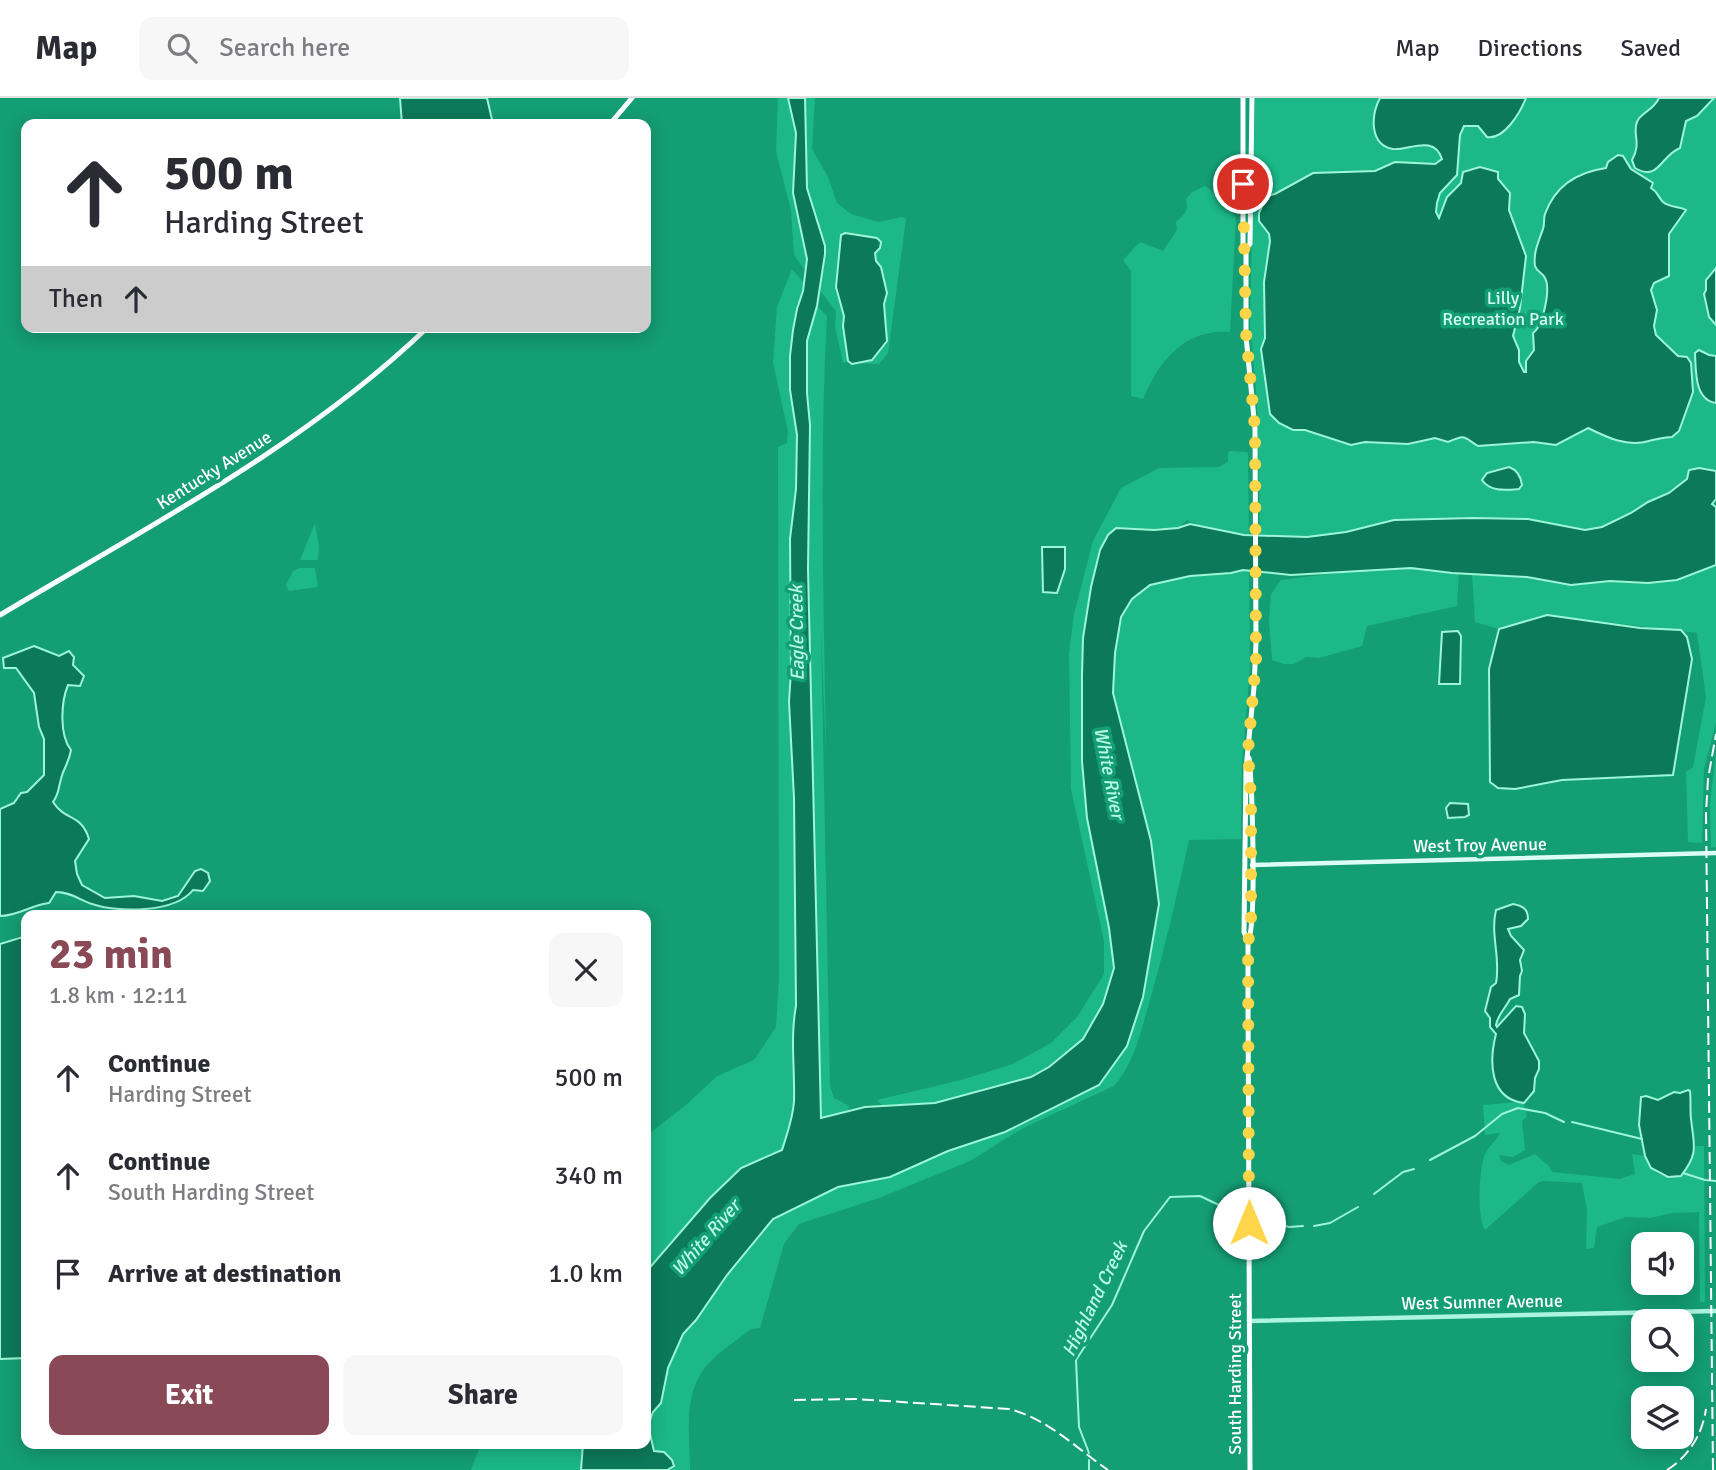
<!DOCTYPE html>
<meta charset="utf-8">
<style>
body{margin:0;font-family:Signika,sans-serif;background:#f7f7f7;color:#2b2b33;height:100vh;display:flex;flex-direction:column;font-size:26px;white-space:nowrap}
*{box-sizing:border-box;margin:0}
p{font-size:23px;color:#7c7c81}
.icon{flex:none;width:38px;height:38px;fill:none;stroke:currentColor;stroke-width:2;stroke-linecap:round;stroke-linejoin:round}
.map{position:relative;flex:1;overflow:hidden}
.details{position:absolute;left:21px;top:812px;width:630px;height:539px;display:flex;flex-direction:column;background:#fff;border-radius:14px;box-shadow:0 4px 18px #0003}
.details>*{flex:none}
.banner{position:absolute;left:21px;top:21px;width:630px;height:214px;border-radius:14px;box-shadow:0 4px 18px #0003;background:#fff;color:#2b2b33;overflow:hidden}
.controls{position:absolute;left:1631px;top:1134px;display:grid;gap:14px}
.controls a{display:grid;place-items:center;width:63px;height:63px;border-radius:14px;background:#fff;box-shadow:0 4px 18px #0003;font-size:35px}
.pin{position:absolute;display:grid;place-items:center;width:60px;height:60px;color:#fff;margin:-30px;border:4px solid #fff;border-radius:50%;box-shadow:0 2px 7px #0007}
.me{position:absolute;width:77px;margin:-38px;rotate:0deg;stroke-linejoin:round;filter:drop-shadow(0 0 5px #0008)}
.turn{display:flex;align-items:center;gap:24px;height:147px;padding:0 28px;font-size:32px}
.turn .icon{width:91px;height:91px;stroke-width:2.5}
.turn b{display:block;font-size:49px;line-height:60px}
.then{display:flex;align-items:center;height:66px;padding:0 28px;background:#0003;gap:14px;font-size:26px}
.round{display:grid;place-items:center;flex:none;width:74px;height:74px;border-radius:14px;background:#f7f7f7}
.headline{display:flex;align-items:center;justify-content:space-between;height:119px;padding:0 28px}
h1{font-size:42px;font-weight:700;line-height:52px;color:#8a4957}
.primary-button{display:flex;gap:14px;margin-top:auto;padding:14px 28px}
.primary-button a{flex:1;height:80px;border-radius:14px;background:#8a4957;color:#fff;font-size:28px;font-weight:700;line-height:80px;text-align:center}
.primary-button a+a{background:#f7f7f7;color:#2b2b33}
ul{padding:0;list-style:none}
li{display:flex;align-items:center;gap:21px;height:98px;padding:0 28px}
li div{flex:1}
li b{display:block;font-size:26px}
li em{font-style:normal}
header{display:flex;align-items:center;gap:42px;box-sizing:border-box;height:98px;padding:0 35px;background:#fff;border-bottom:2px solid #e1e1e2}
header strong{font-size:33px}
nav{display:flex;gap:38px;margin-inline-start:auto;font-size:24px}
.search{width:490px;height:63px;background:#f7f7f7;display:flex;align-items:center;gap:18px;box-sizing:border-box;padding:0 24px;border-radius:14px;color:#7c7c81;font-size:26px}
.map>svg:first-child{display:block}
.green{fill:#1cb887}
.water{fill:#0c7a5a;stroke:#9df6d9;stroke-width:2}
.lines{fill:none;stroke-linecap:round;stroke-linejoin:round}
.stream{stroke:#9df6d9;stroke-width:2}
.tertiary{stroke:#abf4dd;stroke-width:4.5}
.secondary{stroke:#dbfdf3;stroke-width:4.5}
.primary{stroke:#f8fffd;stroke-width:5}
.rail{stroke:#fff;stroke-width:2;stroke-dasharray:12 5;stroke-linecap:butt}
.route{stroke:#ffd54a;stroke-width:12;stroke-dasharray:0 21.6}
.labels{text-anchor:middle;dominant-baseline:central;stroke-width:7;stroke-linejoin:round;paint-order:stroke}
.park-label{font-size:18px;fill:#d3fdf0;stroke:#149e74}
.street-label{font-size:18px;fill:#fff;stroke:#149e74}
.water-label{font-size:19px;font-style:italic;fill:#b8fae5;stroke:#149e74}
</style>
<header>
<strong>Map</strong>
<div class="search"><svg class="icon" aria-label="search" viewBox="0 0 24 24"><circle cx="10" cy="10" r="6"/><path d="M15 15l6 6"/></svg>Search here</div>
<nav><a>Map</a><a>Directions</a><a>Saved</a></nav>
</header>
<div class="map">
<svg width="1716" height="1372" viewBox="0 0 1716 1372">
<rect width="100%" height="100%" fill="#149e74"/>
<path class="green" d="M778,0h10l8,35 -3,60 14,60 -1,19 -12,-17 -3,-45 -15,-58z
M805,0h10l-3,51 16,28 9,26 14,11 28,8 23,-5 4,2 -18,134 -9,11 -22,-1 15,-3 15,-19 -3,-37 3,-11 -6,-26 -5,-5 -1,-9 -30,-20 -4,2 -5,52 8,29 4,45 -5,2 -8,-36 1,-16 -17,-22 6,-43 -18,-58z
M1255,0h461v373l-29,4v4l-18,14 -21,9 -17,11 -29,14 -17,3 -57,-11 -55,-1 -79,2 -48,12 -39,5 -47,-2 -3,-134 -7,-77z
M1205,88l12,9 19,22 -6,115c-45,-4 -71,29 -87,67l-12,-3v-125l-8,-11 17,-18 23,9 14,-21 -1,-8c9,-8 13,-11 10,-23l6,-7z
M792,171l12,14 -11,47 -3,26 7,79 -1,54 -6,50 1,132 -2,31 5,96 2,208c-6,32 -1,63 -2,95 -1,17 -7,33 -12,49l-41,18 -31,30 -64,74v-136l40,-31 31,-29 37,-16 22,-33 3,-50 -1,-530 9,-4 1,-12 -15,-68 4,-56z
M817,208l10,10c-8,146 -3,293 -1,439l-5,-124 9,455 4,12 15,8 -1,4 -25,8h-2l-2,-13 -11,-536 2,-144 -3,-32v-52z
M1231,353l16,1 1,2 1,81 -43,-7 -19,-8 -9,8 -24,2 -38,-2 -16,22 -17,88 -1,37v86l6,57 21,110 5,40 -11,36 -20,35 -34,28 -18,10 -96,26 -53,2 -5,-5 84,-20 52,-16 38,-21 26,-26 27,-43v-33l-33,-152 -2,-136 5,-39 19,-73 28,-53 38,-20 60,-1 9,-5v-10z
M315,425l4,24 -1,13h-18z
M1716,467v158l-12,46 -2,74 -14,-1 -2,-70 7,-5 13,-70 -9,-64 -150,-18 -48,14 -24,-7 -3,-48 55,3 44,8 39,-4 38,2z
M300,470h15l3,19 -29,4 -3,-6 7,-14z
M1411,470l48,5 -2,33 -90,20 -5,20 -43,12 -13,-1 -12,7h-10l-12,-4 -3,-39 2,-27 10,-14 80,-10z
M1243,472h6l1,98 -8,97 -1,74 -52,1c-11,53 -24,105 -38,157 -9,29 -16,66 -37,89l-91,42 -53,33 -91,37 -80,26 -15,20 -24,84 -9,1c-14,11 -31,22 -43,35 -26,30 -18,69 -18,106h-23l3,-1 -16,-17 -6,-26 5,-14 8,-9 7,-35 15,-34 13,-14 31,-45 46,-56 65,-32 52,-10 58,-26 57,-19 94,-47 28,-38 16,-50 16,-93 -8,-63 -38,-148 2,-40 6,-36 11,-18 17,-14 41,-9 41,-3z
M1716,653v96l-5,1 -1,-44z
M1516,1004l8,1 3,14 -5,4 3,29 -12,7 -14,-2 2,6 8,4 26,-11 14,12 3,6 68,7 15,-5 -3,-20 13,2c3,3 4,8 6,11 6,11 20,10 30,9l8,-11 7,-19h8l1,156h-5l-1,-90 -26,1 -23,5 -24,-1 -29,10 -3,21 -8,1 1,-38 -5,-28 -38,-2 -5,1 -54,48c-8,-12 -6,-58 -1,-73 2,-9 12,-15 16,-24l-15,2 -2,-30z
M481,1346h102l-2,26h-110z"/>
<path class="water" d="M400,0h87l6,26h-91z
M788,0h17l2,90 18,58v8l-8,52 -10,35v52l3,32 -2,144 13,549 44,-11 70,-4 96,-26 18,-10 34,-28 20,-35 11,-36 -5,-40 -22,-110 -5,-57v-86l1,-37 8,-51 9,-37 8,-15 8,-7 38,2 24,-2 12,-4 54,11 63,2 39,-5 48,-12 79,-2 55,1 57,11 17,-3 29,-14 17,-11 21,-9 18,-14 2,-9 10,-2 17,3v28l-4,5 4,3v58l-39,15 -29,3 -38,-2 -39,4 -44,-8 -75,-4 -41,-5 -120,7 -48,-5 -12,3 -41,3 -40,9 -18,14 -11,18 -6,36 -2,40 38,148 8,63 -16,93 -16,49 -28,39 -94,47 -57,19 -58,26 -52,10 -65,32 -46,56 -31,45 -13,14 -15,34 -7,35 -8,9 -5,14 6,25 10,1 8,8 2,6 -7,4h-86l2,-26h63v-172l64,-74 31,-30 41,-18c5,-16 11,-32 12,-49 1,-32 -4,-63 2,-95l-2,-208 -5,-96 2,-31 -1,-132 6,-50 1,-54 -7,-45v-34l3,-26 4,-21 6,-18 4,-32 -14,-66 3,-60z
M1380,0h146c-6,15 -22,42 -39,39l-9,-11h-14l-4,9 -3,40 -17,18 -3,10 -1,9 3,6 8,-21 14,-14 2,-11 17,-5 18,5v7l12,14 -1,17 17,46 -6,52 -7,28 6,14v12l5,10h2v-11l8,-11 -1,-17c10,-7 18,-44 12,-55 -3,-6 -8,-6 -10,-12 -2,-13 4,-26 8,-37 2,-6 0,-9 2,-15 10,-28 33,-42 61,-46l2,-6 10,-7 5,1 8,13 22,14 -2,5c7,4 7,9 12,14 7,6 16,4 23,8l-17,24v42l-15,7 -3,7 6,20 -3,16 2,9 22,21 9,1 4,6 2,29 -14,39 -7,6c-9,0 -14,2 -23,4 -22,6 -41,-3 -61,-13l-32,17 -22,-3 -56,4c-15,-9 -11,-12 -30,-4l-13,-4 -27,6 -43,-2 -14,3 -46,-15h-12l-14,-7 -9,-9 -9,-65 4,-11 -1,-56 6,-41 -1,-7 -10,-13v-8l8,-17 8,-2 38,-21 62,-2 20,-9 40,2 7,-5c-8,-25 -34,-8 -49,-10 -24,-4 -22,-34 -13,-51z
M1659,0h55l-17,18 -11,5 -6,27c-20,8 -21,34 -45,20l-3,-8c10,-17 0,-26 5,-38 3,-9 16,-11 22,-24z
M845,135l32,5 4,4 -1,6 -5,5 1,8 5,6 6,26 -3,11 3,37 -15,19 -20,4 -4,-3 -5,-35 1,-10 -8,-29 5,-52z
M1716,170v57l-7,-8 -5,-23 2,-4v-10z
M1699,252l10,5 7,1v47c-22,-3 -20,-33 -21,-50z
M1509,369c8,3 12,10 13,18l-3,4c-13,1 -29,3 -37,-9l5,-7z
M1042,449h23v22l-8,24 -14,-1z
M1547,517l93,13 41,2 6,7 5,22 -19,116 -111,5 -47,9 -17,-1 -8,-6 -1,-113 10,-40z
M1458,533l3,5 -1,48h-21l3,-52z
M34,548l25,10 10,-5 5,6 -1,8 11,11 -4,10 -12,-1c-7,17 -9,50 3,65 -2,13 -8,19 -10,29 -3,10 -2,15 -8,23 13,20 28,11 36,37l-14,22 2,13 5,11 23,13 29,-2 28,5 16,-5 17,-25 6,-2 7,4 2,8 -7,10 -10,-1c-18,23 -75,23 -101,14 -13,-4 -21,-12 -36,-12l-7,11c-18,2 -31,13 -49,13v-107l14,-6 7,-10 6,-1 17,-17v-36l-5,-12 -5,-34 -18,-25h-12l-1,-10z
M1450,705l18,1 1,11 -4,2 -17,1 -2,-10z
M1513,806c10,2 15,5 15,15l-7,7 -13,3 3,7 13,14 -4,10 2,11 -2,5 -1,19 -9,4c-5,10 -12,15 -14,26l1,2 19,-21 6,1 3,7 -1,19 15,28v8l-4,9 -1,13 -10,12c-35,-4 -35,-42 -28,-69l-6,-7v-9l-5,-7 6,-24 5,-4c5,-24 -6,-49 0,-73z
M26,838v422l-26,1v-415z
M1688,992l2,1c1,10 0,19 1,28 3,27 8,34 -10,57l-13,1 -17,-9 -6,-12 -6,-31 2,-28 5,-1 12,4 16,-8 6,1z"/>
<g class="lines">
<path class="stream" d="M1572,1024l70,17
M1430,1062l45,-24 27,-22 16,-6 27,5 19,9
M1683,1075l22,7 11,1
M1374,1096l29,-22 11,-3
M1256,1120l33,9 14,-1
M1314,1128l16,-3 28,-16
M1089,1355l-10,-26 -3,-67 36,-55 32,-74 26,-34 30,-1 40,19
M1089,1362v10"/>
<path class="tertiary" d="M1249,1223l467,-10"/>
<path class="secondary" d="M1252,767l464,-12"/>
<path class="primary" d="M1243,0v146l3,5v87l9,93 1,214 -2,44 -8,82 -2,163 4,9v52l2,477
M610,26l22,-26
M1246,151l4,-5 2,-146
M0,517c147,-88 303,-168 428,-288
M1248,843c9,-16 4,-158 1,-183"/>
<path class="rail" d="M794,1302l62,-1 153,10c39,10 66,38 99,61
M1667,1372c22,-14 35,-35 39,-61
M1713,1372l-7,-657 2,-34 8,-45"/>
</g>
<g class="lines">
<path class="route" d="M1243,86l3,149 9,96 1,231 -8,91 3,49v132l-3,9 1,282"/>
</g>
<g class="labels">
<g class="park-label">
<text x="1503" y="200">Lilly<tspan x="1503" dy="21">Recreation Park</tspan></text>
</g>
<g class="street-label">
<text transform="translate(214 372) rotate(-32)">Kentucky Avenue</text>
<text transform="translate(1480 747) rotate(-1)">West Troy Avenue</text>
<text transform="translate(1482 1204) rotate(-1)">West Sumner Avenue</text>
<text transform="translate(1235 1276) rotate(-90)">South Harding Street</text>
</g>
<g class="water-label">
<text transform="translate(797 535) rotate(-91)">Eagle Creek</text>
<text transform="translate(1109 675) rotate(79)">White River</text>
<text transform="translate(706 1140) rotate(-49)">White River</text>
<text transform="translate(1095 1201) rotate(-64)">Highland Creek</text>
</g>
</g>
</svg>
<div class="controls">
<a><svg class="icon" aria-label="sound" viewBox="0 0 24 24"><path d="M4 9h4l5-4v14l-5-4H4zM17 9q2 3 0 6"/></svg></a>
<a><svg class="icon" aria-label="search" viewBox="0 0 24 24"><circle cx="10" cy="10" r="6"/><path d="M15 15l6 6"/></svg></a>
<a><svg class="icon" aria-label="layers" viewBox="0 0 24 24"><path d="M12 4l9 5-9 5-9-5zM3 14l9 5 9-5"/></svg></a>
</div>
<div class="pin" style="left:1243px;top:86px;background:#d93025"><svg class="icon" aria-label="arrive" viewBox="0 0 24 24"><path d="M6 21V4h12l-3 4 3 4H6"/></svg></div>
<svg class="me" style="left:1249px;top:1125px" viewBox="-20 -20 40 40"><circle r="19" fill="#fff"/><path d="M0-13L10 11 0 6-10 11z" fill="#ffd54a"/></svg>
<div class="banner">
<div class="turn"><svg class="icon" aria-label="ahead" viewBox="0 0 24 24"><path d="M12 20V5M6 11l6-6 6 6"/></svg><div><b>500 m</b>Harding Street</div></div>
<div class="then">Then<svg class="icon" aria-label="ahead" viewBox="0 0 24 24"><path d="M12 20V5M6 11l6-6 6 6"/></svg></div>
</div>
<section class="details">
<div class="headline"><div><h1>23 min</h1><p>1.8 km · 12:11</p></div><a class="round"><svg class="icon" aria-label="close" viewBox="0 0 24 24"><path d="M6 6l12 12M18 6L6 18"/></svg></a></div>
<ul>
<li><svg class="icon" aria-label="ahead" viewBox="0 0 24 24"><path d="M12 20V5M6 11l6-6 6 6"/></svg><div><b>Continue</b><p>Harding Street</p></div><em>500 m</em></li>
<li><svg class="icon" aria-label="ahead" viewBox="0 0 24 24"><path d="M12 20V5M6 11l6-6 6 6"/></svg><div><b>Continue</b><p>South Harding Street</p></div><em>340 m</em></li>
<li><svg class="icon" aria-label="arrive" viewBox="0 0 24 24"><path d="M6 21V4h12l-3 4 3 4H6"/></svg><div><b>Arrive at destination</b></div><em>1.0 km</em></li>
</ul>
<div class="primary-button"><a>Exit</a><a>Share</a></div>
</section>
</div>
